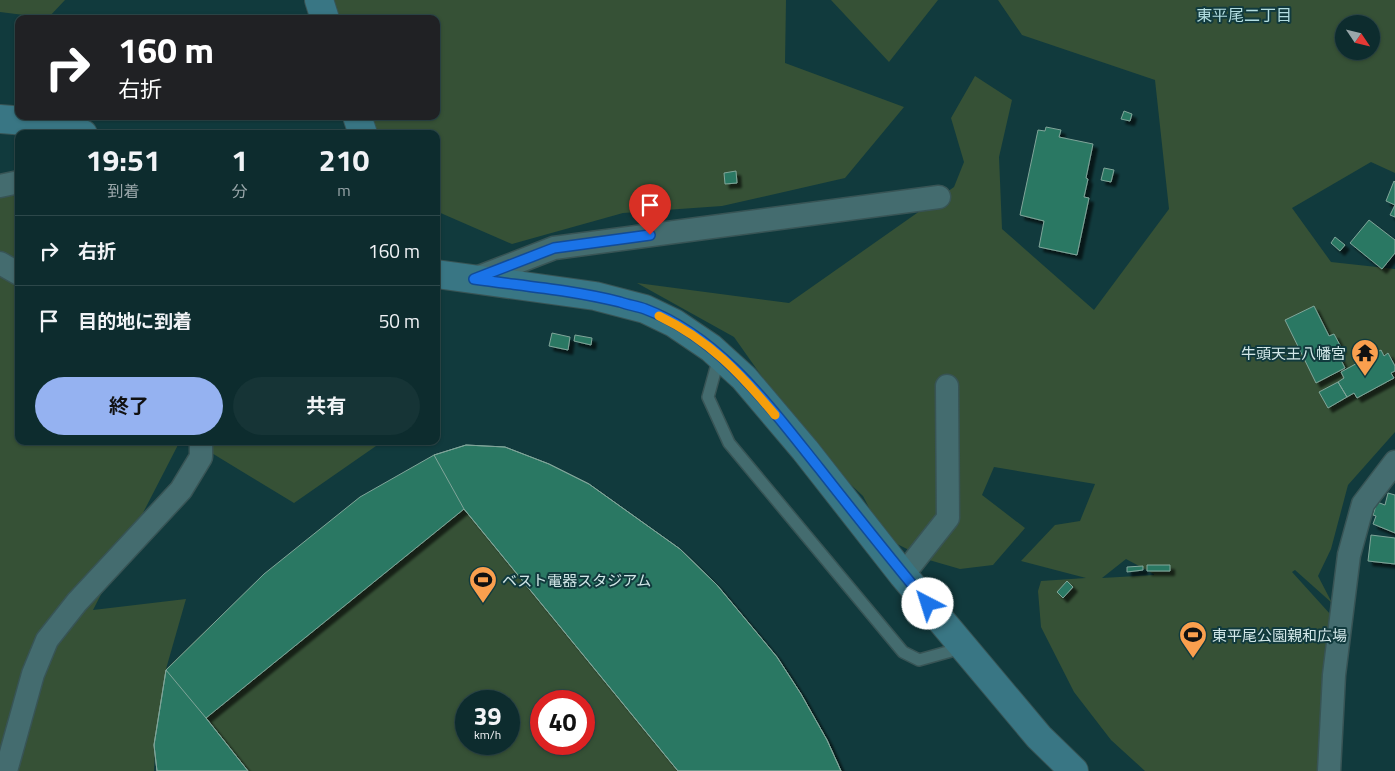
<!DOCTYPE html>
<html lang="ja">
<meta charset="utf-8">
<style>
body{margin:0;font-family:"Titillium Web","Noto Sans JP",sans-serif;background:#163436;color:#f1f3f6;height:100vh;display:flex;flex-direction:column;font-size:19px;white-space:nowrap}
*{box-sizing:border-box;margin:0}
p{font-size:16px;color:#9aa7aa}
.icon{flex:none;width:28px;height:28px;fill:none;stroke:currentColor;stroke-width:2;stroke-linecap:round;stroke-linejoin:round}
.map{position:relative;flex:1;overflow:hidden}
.panel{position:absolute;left:15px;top:130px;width:425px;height:315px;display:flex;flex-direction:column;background:#0d2c2e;border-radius:10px;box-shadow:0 1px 4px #0004,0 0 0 1px #2d484a}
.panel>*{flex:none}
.banner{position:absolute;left:15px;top:15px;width:425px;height:105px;border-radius:10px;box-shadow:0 1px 4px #0004,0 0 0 1px #2d484a;background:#202124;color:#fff;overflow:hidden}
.needle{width:32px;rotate:125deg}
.tools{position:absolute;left:1335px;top:15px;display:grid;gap:10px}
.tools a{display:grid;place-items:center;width:45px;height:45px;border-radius:50%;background:#0d2c2e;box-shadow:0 1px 4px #0004,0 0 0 1px #2d484a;font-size:25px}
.speed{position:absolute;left:455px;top:690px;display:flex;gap:10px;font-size:25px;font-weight:700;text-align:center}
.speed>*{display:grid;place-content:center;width:65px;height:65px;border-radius:50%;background:#0d2c2e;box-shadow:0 1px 4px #0004,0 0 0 1px #2d484a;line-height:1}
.speed small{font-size:12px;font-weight:400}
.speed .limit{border:8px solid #d22;background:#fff;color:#111}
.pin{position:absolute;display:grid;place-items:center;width:42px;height:42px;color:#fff;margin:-51px -21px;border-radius:50% 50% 50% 0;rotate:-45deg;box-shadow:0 0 5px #0007}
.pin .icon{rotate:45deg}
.me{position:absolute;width:55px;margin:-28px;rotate:320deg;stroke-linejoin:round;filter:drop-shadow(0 0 4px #0008)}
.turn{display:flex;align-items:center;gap:18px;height:105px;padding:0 20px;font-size:22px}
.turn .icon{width:65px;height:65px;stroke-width:2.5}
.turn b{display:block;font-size:35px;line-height:42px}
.eta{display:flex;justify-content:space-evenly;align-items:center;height:85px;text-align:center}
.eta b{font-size:30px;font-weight:700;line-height:35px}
.button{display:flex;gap:10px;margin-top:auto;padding:10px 20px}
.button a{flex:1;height:58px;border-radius:30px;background:#95b2f1;color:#111;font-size:20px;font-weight:700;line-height:58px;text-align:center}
.button a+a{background:#163436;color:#f1f3f6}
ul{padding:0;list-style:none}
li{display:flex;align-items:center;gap:15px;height:70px;padding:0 20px;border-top:1px solid #2d484a}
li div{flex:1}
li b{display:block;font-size:19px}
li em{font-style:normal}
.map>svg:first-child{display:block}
.green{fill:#365136;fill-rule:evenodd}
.building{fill:#2a7864;stroke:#80a599;filter:url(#shadow)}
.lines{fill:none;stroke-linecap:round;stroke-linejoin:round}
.lane-casing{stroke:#385455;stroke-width:14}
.street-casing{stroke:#385455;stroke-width:25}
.secondary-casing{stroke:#385455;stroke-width:30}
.lane{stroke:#446c6f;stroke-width:11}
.street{stroke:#446c6f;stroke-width:22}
.secondary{stroke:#397684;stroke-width:28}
.route-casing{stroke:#114b97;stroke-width:12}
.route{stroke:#1a73e8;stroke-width:9}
.slow{stroke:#f59e0b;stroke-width:9}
.labels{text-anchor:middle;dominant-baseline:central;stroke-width:4;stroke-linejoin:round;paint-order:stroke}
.poi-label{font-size:15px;fill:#d2e7e8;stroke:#113a3d;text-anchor:start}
.neighbourhood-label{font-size:16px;fill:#b2dde0;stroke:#113a3d}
</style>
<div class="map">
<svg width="1395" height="771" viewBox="0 0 1395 771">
<defs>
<filter id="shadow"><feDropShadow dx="4.5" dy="4.5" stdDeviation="1" flood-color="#0009"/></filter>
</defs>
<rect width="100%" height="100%" fill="#113a3d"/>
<path class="green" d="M0,0h65l-17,18 -48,-6z
M329,0h457l-1,63 119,44 -59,71 -123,28 -99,7 -111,31 -76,-33v-77h-59l-6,-18h65v-97h-100z
M831,0h107l-49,62z
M998,0h397v173l-24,-11 -79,46 39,54 64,7v163l-47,53 -17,64 -13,27 14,27 -37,-33 -3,2 39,43 -11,156h-175l-34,-31 -37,-48 -33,-65 -3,-36 3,-10 45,-3 -65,-17 34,-36 25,-4 15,-37 -101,-17 -12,28 43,33 -32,37 -33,4 -31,-9 -34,-17 -18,-20 -14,-27 -50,-47 -79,-112 -97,-54 152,20 165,-116 10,-25 -13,-44 24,-42 37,24 -13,57 3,72 92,81 75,-101 -14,-129 -133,-45zM1344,24h27v27h-27zM1126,559l28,15v1l-52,3z
M0,186l19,4v251h161l-87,169 93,-11 -20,70 98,-95 96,-77 189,-33 40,20 91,65 37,36 60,72 24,37 26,46 14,31h-684l-2,-19 -1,19h-154zM466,701h43v43h-43zM541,701h43v43h-43z
M192,441h182l2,5 -82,57z"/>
<path class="building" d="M1124,111l8,3 -2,7 -9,-2z
M1046,127l15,3 -2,7 34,7 -7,34 2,1 -4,18 5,1 -12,57 -38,-8 5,-26 -24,-6 18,-85 7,1z
M1104,168l10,2 -3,12 -10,-2z
M736,171l1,12 -12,1 -1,-11z
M1394,181l1,1v35l-5,-2 5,-10 -9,-4z
M1369,220l26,20v13l-13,16 -32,-26z
M1335,237l10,8 -5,6 -9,-8z
M1314,306l15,30 5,-2 8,15 -5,3 8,16 -29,15 -31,-63z
M552,333l18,4 -2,13 -19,-4z
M575,335l17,3 -1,7 -17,-4z
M1381,350l3,6 4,-3 7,13v5l-4,2 3,5 -37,20 -3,-5 -7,4 -9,-15 6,-4 -3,-6z
M1338,382l9,15 -19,11 -9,-16z
M466,445l39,2 44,17 40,20 91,65 37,36 60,72 24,37 26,46 14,31h-163l-214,-262 -258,209 42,53h-91l-3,-26 12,-75 98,-96 96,-77 74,-42z
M466,445l39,2 44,17 40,20 91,65 37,36 60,72 24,37 26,46 14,31h-163l-214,-262 -30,-54z
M1388,493l7,2v38l-22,-9 3,-8 -3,-1 4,-13 8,3z
M1371,535l24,3v26l-27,-3z
M1147,565h23v6h-23z
M1143,566v4l-16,2v-5z
M1067,581l6,6 -10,11 -6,-6z
M166,670l40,48 42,53h-91l-3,-26z"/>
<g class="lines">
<defs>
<path id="lane" d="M719,357l-11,40 21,46 174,209 16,8 43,-12"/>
<path id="street" d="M0,186l19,-4
M0,263l19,11
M474,279l80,-31 385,-51
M903,575l45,-57 -1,-132
M6,771l27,-97 14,-34 30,-38 104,-112 20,-33v-16
M1329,771l5,-96 15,-120 14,-51 32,-42"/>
<path id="secondary" d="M319,0l6,19
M357,116l6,18
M0,119c28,2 57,5 83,15
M436,274l159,22 50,13 29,14 37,25 33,30 61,72 98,125 136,162 35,34"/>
</defs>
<use href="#lane" class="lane-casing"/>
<use href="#street" class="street-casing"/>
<use href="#secondary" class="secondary-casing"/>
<use href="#lane" class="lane"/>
<use href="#street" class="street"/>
<use href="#secondary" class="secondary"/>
</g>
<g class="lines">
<defs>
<path id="route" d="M650,235l-96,13 -80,31c49,7 98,11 146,23 8,3 17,4 25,7 75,28 126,99 174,159 36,46 72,91 109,136"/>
</defs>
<use href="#route" class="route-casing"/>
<use href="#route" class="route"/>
<path class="slow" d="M659,316c50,24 81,57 116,99"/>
</g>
<defs>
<symbol id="temple-pin" viewBox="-11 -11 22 30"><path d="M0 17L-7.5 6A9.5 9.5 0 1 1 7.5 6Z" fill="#fa9f4e" stroke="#113a3d"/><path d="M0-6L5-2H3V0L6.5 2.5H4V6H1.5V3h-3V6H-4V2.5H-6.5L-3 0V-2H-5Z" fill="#111"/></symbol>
<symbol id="stadium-pin" viewBox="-11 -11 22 30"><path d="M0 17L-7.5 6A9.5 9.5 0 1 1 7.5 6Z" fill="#fa9f4e" stroke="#113a3d"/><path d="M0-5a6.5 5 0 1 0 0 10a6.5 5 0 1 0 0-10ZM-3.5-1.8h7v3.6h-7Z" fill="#111"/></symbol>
</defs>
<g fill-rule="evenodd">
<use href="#temple-pin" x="1349" y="337" width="32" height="43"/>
<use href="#stadium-pin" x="467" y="564" width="32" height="43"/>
<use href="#stadium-pin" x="1177" y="619" width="32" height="43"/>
</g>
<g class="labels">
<g class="poi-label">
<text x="1346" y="353" text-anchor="end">牛頭天王八幡宮</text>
<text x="502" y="580">ベスト電器スタジアム</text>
<text x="1212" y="635">東平尾公園親和広場</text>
</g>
<g class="neighbourhood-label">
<text x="1244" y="15">東平尾二丁目</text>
</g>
</g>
</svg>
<div class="tools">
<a><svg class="needle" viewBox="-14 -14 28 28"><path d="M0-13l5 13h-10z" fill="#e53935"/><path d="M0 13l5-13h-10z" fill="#9aa7aa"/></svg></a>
</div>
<div class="speed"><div>39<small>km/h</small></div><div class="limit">40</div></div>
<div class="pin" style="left:650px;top:235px;background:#d93025"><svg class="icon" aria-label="arrive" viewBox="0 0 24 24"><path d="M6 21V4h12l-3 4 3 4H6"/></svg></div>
<svg class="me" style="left:928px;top:604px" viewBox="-20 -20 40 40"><circle r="19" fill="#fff"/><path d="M0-13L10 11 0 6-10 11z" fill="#1a73e8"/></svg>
<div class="banner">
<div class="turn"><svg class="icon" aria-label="right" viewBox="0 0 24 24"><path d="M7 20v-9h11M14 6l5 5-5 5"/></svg><div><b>160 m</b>右折</div></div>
</div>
<section class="panel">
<div class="eta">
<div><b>19:51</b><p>到着</p></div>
<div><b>1</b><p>分</p></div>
<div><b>210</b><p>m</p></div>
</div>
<ul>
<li><svg class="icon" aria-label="right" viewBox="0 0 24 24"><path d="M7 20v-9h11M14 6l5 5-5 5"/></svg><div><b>右折</b></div><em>160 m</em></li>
<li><svg class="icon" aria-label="arrive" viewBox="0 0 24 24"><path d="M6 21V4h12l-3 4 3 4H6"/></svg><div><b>目的地に到着</b></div><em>50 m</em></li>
</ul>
<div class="button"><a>終了</a><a>共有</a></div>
</section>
</div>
